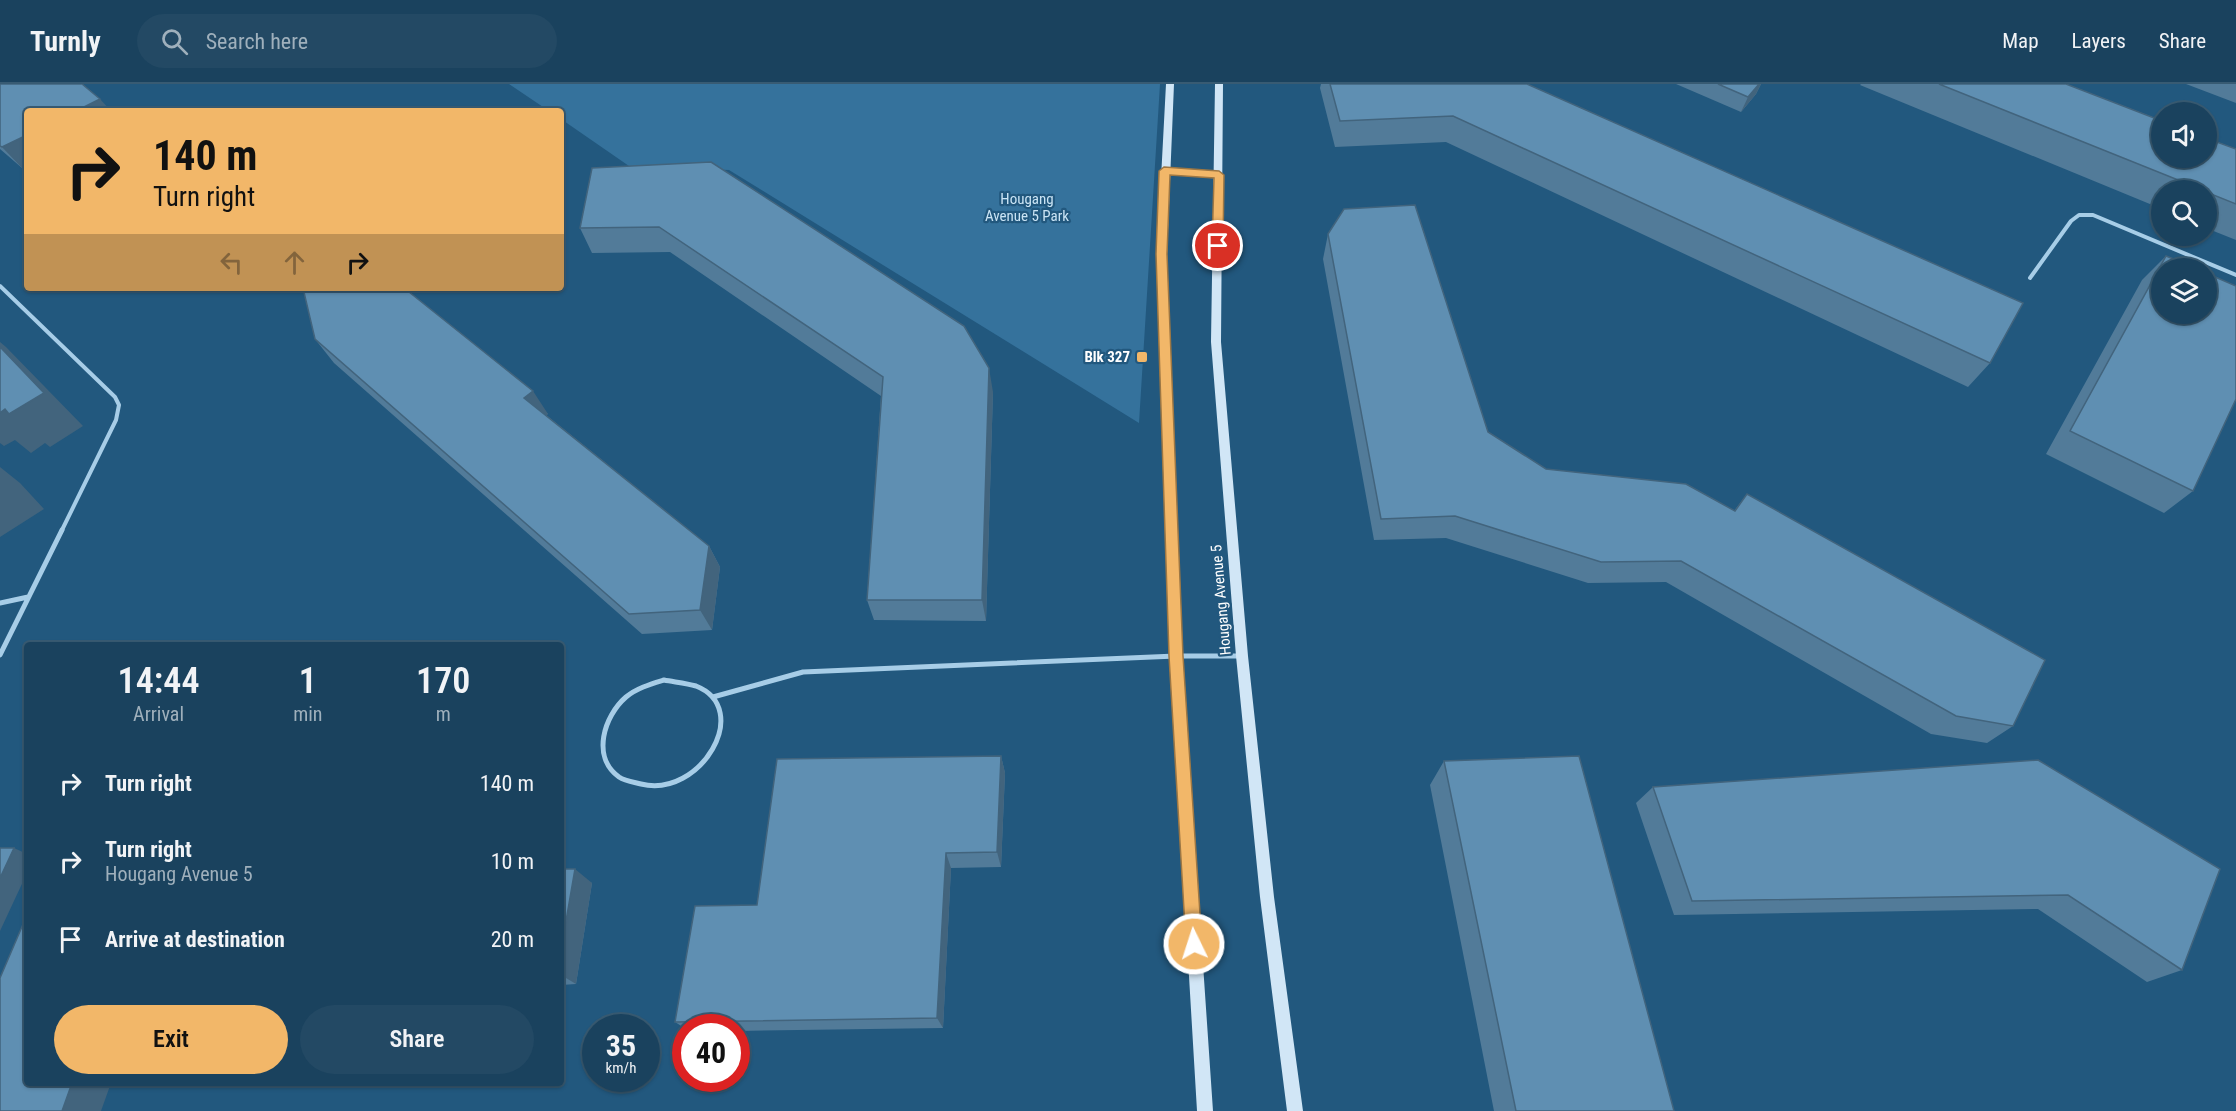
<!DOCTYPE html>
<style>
body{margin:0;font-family:"Roboto Condensed",sans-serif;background:#234964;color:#f1f3f6;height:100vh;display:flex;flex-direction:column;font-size:22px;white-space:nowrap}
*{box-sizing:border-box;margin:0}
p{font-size:20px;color:#9fb0bc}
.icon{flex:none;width:33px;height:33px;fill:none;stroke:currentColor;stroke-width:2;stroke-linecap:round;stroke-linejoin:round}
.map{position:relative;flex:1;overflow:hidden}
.drawer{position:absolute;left:24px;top:558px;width:540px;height:444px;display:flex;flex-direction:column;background:#1a425e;border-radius:6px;box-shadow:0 2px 4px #0004,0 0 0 2px #385b73}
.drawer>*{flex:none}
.guide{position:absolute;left:24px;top:24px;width:540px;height:183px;border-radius:6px;box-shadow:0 2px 4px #0004,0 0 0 2px #385b73;background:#f2b769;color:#111;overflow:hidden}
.fabs{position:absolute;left:2151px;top:18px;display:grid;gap:12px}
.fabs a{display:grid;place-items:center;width:66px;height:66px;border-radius:50%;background:#1a425e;box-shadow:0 2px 4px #0004,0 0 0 2px #385b73;font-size:30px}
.speed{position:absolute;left:582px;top:930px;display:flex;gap:12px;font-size:30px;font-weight:700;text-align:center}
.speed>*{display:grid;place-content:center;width:78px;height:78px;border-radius:50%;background:#1a425e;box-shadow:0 2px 4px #0004,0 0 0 2px #385b73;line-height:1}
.speed small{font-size:15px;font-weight:400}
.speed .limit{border:9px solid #d22;background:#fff;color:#111}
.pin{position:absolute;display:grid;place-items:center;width:51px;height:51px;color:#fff;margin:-26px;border:3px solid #fff;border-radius:50%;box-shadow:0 2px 6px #0007}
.me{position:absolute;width:66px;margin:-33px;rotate:356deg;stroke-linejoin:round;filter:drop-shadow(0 0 4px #0008)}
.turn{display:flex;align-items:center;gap:21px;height:126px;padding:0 30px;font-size:27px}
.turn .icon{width:78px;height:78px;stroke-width:2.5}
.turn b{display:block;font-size:42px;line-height:51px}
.lanes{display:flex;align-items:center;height:57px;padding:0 30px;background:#0003;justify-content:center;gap:30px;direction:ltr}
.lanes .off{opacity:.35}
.eta{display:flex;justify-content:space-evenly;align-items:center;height:102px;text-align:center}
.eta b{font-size:36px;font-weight:600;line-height:42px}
.cta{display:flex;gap:12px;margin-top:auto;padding:12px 30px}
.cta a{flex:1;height:69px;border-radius:36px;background:#f2b769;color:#111;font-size:24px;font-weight:600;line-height:69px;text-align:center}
.cta a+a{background:#234964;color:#f1f3f6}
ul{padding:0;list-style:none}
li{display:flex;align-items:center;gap:18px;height:78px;padding:0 30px}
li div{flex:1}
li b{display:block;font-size:22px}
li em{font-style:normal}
header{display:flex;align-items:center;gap:36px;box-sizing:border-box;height:84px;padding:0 30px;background:#1a425e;border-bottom:2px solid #385b73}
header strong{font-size:28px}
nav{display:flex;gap:33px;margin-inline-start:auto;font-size:21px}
.search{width:420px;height:54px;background:#234964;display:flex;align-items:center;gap:15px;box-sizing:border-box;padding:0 21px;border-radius:33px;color:#9fb0bc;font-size:22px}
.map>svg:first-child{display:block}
.green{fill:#35729c}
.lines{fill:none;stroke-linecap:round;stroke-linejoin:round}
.lane-far1{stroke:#a7cde7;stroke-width:4}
.lane{stroke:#a7cde7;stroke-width:5}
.secondary{fill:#d1e6f6;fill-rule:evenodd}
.wall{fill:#527b99}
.shaded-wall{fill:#42647d}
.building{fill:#5f8fb2;stroke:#42647d;stroke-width:1.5}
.route{fill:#f2b769;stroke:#9d7744;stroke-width:1.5}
.poi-dot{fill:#f2b769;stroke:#22587e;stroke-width:2}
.labels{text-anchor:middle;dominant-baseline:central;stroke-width:4.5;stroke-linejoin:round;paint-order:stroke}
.park-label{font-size:15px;fill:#cae4f5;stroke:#22587e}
.poi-label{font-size:15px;font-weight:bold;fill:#fff;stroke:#22587e;text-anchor:end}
.street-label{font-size:15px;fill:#fff;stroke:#22587e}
</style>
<header>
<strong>Turnly</strong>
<div class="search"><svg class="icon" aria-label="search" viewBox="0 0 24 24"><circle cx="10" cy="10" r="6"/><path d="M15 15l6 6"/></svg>Search here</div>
<nav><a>Map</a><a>Layers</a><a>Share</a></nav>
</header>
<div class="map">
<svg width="2236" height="1027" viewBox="0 0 2236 1027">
<rect width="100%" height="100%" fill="#22587e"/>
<path class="green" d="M509,0h651l-21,339 -410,-253 -100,-4 -68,-47v-8h-12z"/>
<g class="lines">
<path class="lane-far1" d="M1165,87l54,4
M2030,194l41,-57 8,-6h14l143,60
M0,202l115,111 4,8 -3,15 -55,112"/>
<path class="lane" d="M0,519l28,-6
M0,571l62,-125
M664,596c10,2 22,3 32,6 58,23 4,113 -55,98 -8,-2 -16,-3 -22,-7 -28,-20 -15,-61 7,-80 11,-9 25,-13 38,-17z
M713,613l90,-25 373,-16h64"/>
<path class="secondary" d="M1166,0h8l-7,170 15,402 31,455h-16l-27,-455 -13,-402z
M1215,0h8l-2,258 27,314 26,241 29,214h-16l-27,-214 -24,-241 -25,-314z"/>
</g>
<path class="wall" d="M0,0l22,84 -22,-19z
M1321,0h206l463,279 -22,24 -522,-245 -111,5 -15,-59z
M1676,0h85l-5,10 -15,18z
M1861,0h205l170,65v91l-30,-12v-38h-44v19l-302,-124z
M2186,0h50v19z
M592,84l401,224 -7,229 -112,-1 -7,-20 14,-204 -211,-144 -78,1 -12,-25z
M1328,150l160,198 58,37 188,42 13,-17 266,232 -26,17 -56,-9 -265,-152 -78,1 -142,-45 -72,2 -51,-281z
M2166,172l27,235 -29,22 -118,-59 96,-174z
M407,207l141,123 -2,1 163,131 11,21 -8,63 -70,4 -308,-271 -19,-24z
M1001,672l4,17 -4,94 -50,1 -8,160 -207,3v-3h-50v1l-11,-7 82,-117z
M2038,676l144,210 -35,12 -109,-73 -364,6 -38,-112 17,-16z
M1444,677l230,350h-180l-64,-326z
M561,785l31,14 -16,101 -15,1z"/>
<path class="shaded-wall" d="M1759,0h2l-5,10 -15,18 7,-15z
M100,15l11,12h-35z
M27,51v31l-5,2 -20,-21z
M0,258l6,5 77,79 -33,21 -5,-4 -14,10 -16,-13 -11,6 -4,-3z
M989,284l4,24 -7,229 -4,-21z
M533,307l15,23 -9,7 -15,-23z
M0,383l20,16 24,26 -44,28z
M709,462l11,21 -8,63 -12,-20z
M1001,672l4,17 -4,94 -4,-15z
M14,764l13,6v19l-27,58v-53z
M946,769l5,15 -8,160 -6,-10z
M575,785l17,14 -16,101 -15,-9v-25z
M72,999h39l-10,28h-39z"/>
<path class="building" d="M0,0h82l18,15 -24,12h-49v24l-25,12 -2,-1z
M1330,0h197l496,219 -33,60 -537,-247 -113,5z
M1718,0h41l-11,13z
M1939,0h127l96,37v37h44v-20l30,11v55l-30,-12v-2h-3z
M711,78l253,164 25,42 -7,232h-115l16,-223 -224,-150 -79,1 12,-60z
M1415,121l73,227 58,37 140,15 49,27 12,-17 298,166 -32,66 -57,-10 -275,-155 -80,1 -146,-46 -74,3 -53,-285 16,-25z
M2166,172l30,12h-34v46h44v-41l30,13v113l-43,92 -123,-60z
M303,204h101l129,103 -9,7 185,148 -9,64 -71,4 -314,-275z
M0,263l44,46 -35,21 -4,-5 -5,4z
M1001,672l-4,96 -51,1 -9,165 -262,4 20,-116 62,-1 20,-146z
M1579,672l95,355h-158l-72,-350z
M2038,676l182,109 -38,101 -114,-75 -376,6 -39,-114z
M0,764h14l-14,30z
M561,785h14l-14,81z
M27,831v168h45l-10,28h-62v-133z"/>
<path class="route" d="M1164,83l55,4 5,4 -1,71 -5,4 -6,-4 2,-68 -44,-3 -3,79 16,402 19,288 -2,5 -6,2 -6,-2 -2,-5 -17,-288 -13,-402 3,-83z"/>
<rect class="poi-dot" x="1136" y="267" width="12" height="12" rx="3"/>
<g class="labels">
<g class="park-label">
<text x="1027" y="115">Hougang<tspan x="1027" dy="17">Avenue 5 Park</tspan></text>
</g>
<g class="poi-label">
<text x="1130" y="273">Blk 327</text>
</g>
<g class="street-label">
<text transform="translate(1221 516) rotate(-95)">Hougang Avenue 5</text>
</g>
</g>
</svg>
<div class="fabs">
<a><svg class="icon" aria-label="sound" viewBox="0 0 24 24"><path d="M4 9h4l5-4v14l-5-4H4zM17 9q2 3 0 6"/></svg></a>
<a><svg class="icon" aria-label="search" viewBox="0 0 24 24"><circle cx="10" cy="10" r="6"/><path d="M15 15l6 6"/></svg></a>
<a><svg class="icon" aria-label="layers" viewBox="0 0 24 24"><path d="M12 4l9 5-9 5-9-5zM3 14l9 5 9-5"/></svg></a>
</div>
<div class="speed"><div>35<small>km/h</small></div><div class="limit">40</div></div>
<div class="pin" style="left:1218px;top:162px;background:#d93025"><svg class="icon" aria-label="arrive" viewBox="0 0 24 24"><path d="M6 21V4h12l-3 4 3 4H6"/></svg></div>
<svg class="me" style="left:1194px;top:860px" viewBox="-20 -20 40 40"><circle r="17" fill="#f2b769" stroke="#fff" stroke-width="3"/><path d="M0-11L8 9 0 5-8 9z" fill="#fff"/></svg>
<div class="guide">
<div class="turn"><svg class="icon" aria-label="right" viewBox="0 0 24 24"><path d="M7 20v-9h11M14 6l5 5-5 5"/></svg><div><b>140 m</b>Turn right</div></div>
<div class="lanes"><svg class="icon off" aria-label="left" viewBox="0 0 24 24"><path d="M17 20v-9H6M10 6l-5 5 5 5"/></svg><svg class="icon off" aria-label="ahead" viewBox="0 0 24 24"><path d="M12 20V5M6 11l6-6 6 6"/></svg><svg class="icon" aria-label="right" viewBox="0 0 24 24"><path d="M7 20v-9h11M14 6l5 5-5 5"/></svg></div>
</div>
<section class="drawer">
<div class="eta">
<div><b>14:44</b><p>Arrival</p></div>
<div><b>1</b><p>min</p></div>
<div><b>170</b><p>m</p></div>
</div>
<ul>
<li><svg class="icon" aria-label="right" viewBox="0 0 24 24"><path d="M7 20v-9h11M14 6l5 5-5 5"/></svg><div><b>Turn right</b></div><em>140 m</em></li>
<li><svg class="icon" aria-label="right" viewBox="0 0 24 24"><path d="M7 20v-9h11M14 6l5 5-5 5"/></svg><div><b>Turn right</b><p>Hougang Avenue 5</p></div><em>10 m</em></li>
<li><svg class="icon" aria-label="arrive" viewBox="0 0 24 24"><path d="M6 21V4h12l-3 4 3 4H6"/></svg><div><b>Arrive at destination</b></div><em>20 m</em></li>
</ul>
<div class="cta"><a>Exit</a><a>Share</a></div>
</section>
</div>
